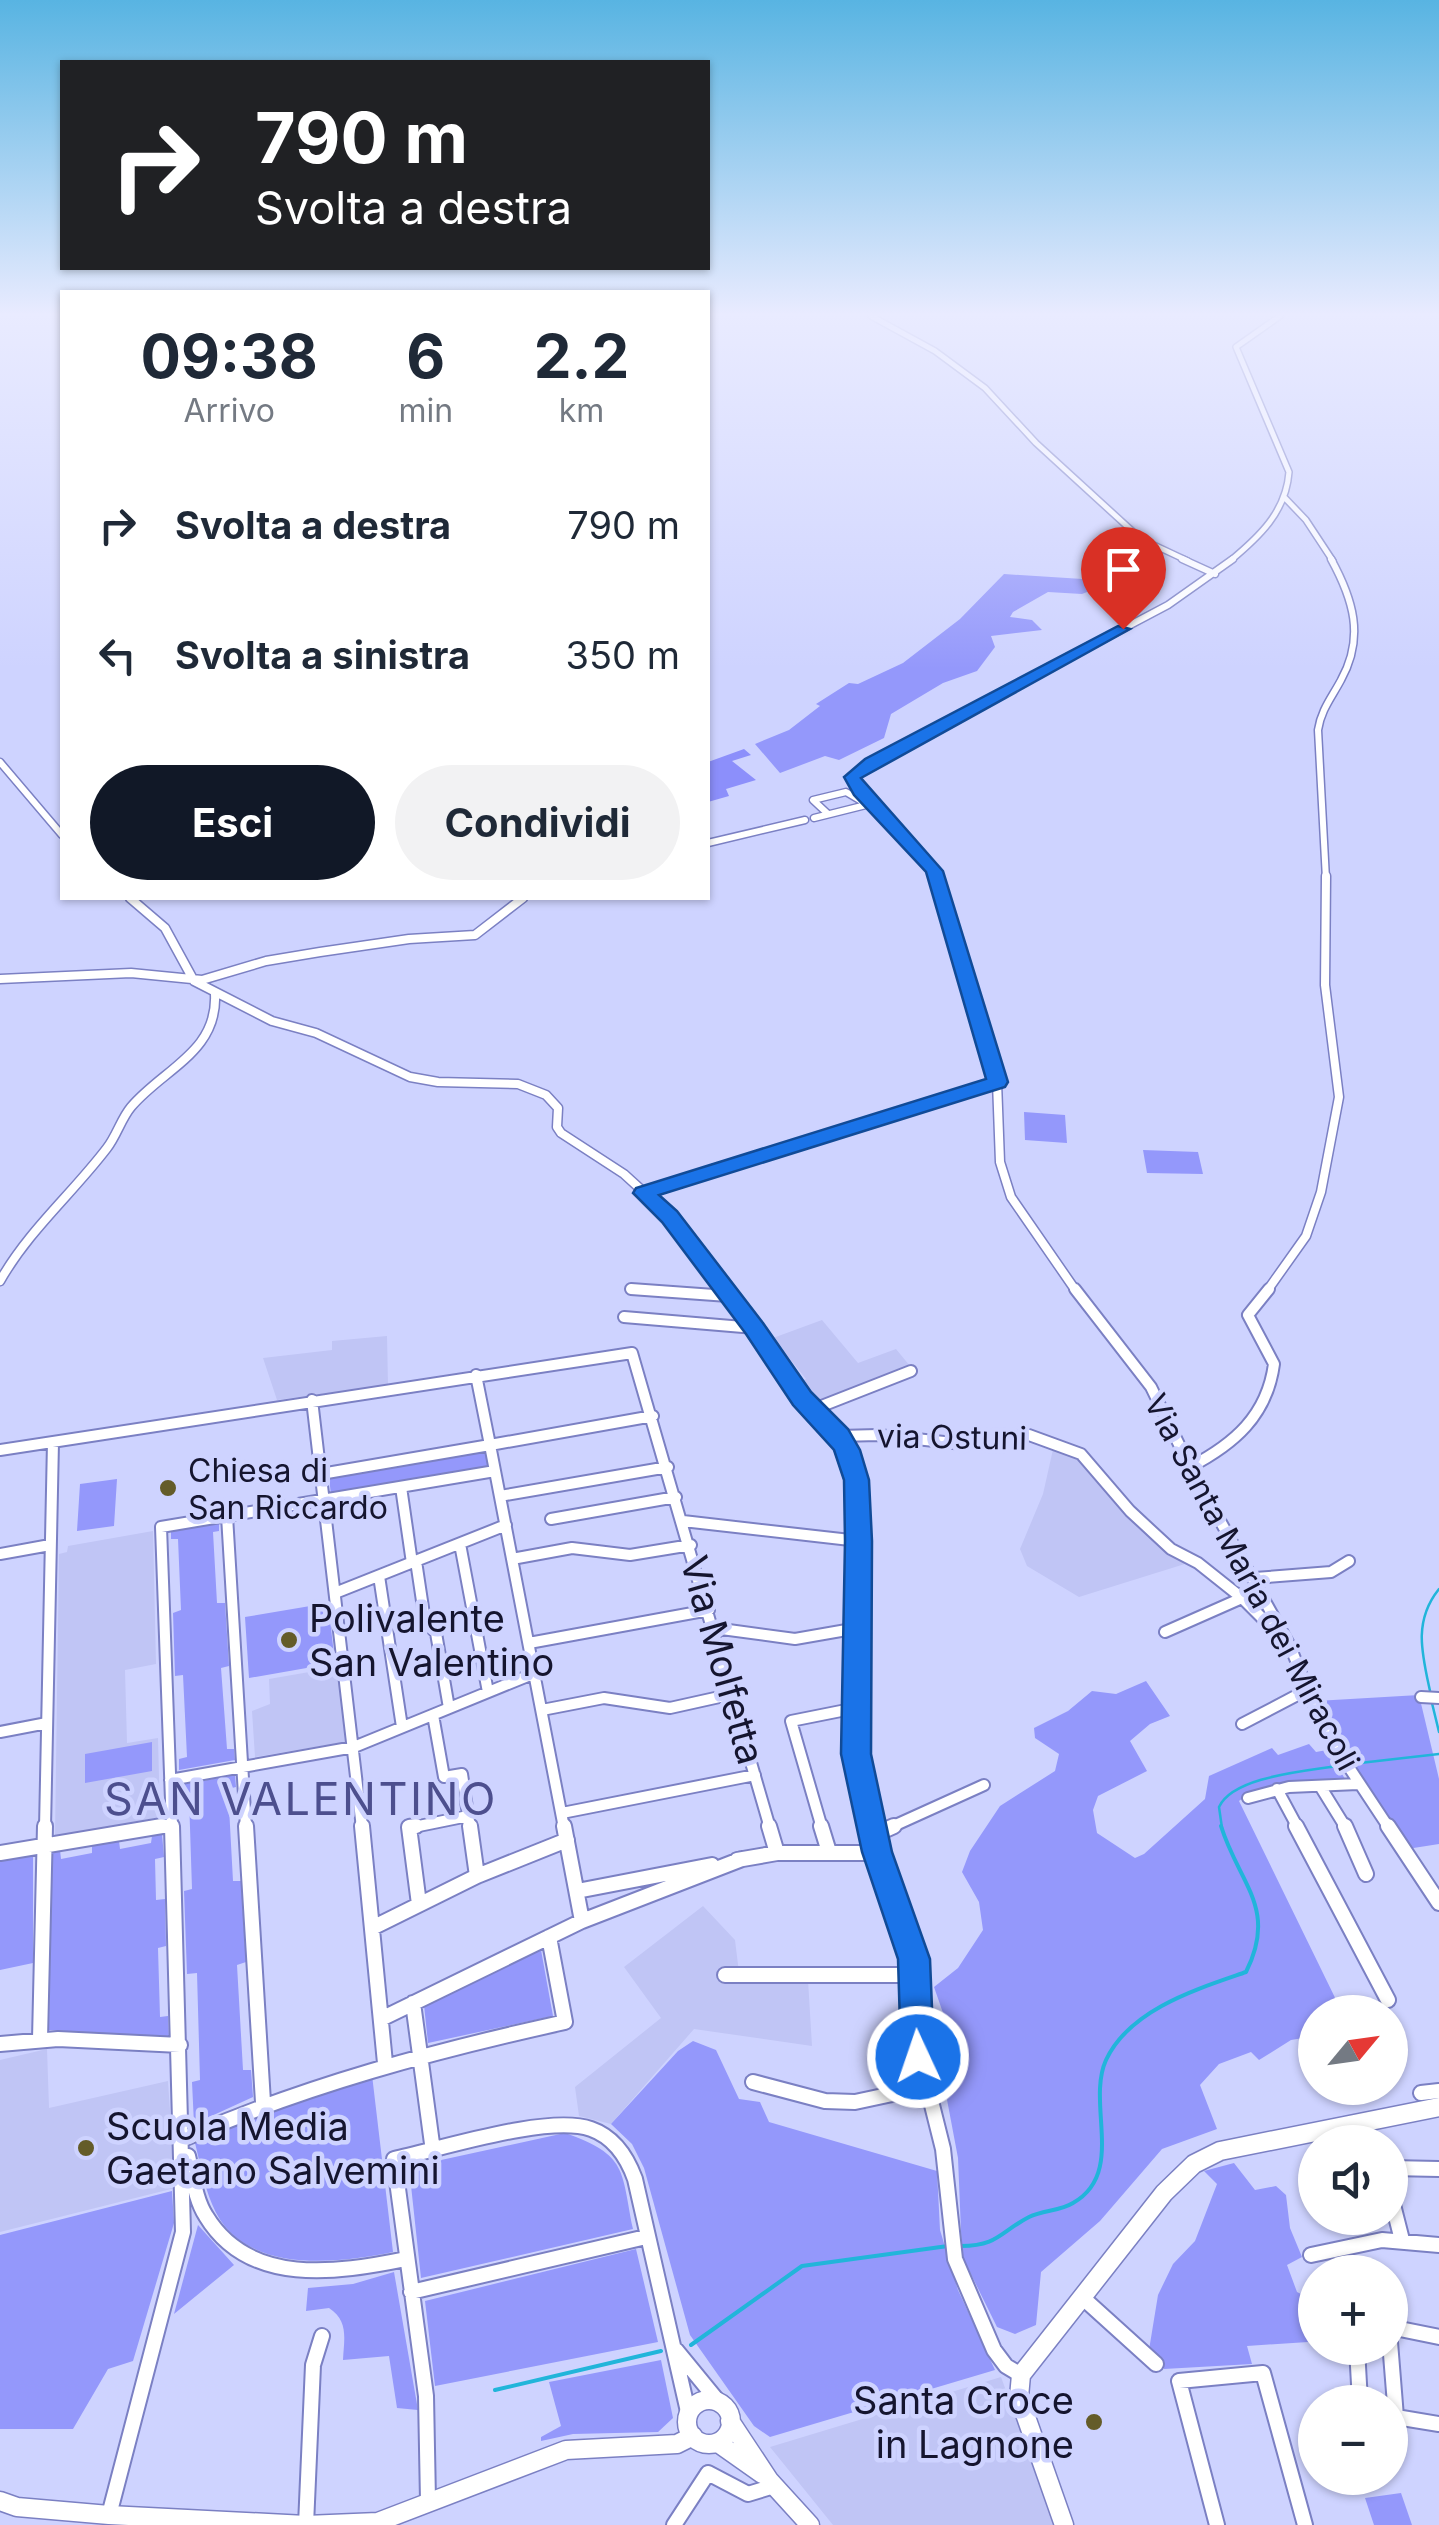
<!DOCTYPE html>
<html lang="it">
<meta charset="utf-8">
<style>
body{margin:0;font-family:Inter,sans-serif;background:#f2f2f3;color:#1f2937;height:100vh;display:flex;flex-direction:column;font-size:38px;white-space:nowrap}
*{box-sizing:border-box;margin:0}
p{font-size:32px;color:#747a83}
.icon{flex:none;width:55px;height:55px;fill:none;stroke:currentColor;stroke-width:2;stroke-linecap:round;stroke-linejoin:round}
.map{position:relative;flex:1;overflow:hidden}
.sheet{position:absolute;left:60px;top:290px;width:650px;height:610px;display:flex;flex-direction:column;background:#fff;border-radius:0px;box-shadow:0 2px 8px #0004}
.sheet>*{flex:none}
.top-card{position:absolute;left:60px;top:60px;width:650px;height:210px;border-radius:0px;box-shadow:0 2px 8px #0004;background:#202124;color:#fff;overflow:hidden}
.needle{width:65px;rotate:61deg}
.fabs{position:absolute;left:1298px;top:1995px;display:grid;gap:20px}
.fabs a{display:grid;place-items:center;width:110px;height:110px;border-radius:50%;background:#fff;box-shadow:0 2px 8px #0004;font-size:50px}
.pin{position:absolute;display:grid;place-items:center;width:85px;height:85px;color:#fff;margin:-102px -42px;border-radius:50% 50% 50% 0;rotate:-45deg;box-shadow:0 0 10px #0007}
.pin .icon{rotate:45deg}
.me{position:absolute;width:110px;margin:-55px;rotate:357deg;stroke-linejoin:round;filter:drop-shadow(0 0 8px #0008)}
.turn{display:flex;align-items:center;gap:35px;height:210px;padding:0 30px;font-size:45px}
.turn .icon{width:130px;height:130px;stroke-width:2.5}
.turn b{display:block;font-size:70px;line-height:85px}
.eta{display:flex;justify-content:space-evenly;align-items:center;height:170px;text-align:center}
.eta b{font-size:60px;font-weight:700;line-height:70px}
.primary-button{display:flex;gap:20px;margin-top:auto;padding:20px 30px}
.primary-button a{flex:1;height:115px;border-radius:60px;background:#111827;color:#fff;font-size:40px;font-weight:700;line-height:115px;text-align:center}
.primary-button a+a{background:#f2f2f3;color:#1f2937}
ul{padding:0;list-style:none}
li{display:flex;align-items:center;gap:30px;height:130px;padding:0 30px}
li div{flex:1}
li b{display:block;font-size:38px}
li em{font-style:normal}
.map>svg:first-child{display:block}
.built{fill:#c0c5f5}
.green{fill:#9498fb}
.forest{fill:#8c8ffb}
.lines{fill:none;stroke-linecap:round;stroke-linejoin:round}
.stream-far1{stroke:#21b5da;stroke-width:2.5}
.stream{stroke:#21b5da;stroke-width:4}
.minor-far4-casing{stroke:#7b80c3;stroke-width:8}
.minor-far3-casing{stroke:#7b80c3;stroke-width:9}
.minor-far2-casing{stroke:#7b80c3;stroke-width:11}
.minor-far1-casing{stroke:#7b80c3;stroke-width:14}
.minor-casing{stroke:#7b80c3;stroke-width:18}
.major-casing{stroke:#7b80c3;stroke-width:21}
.minor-far4{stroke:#fff;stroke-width:5}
.minor-far3{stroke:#fff;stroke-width:6}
.minor-far2{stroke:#fff;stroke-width:8}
.minor-far1{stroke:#fff;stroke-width:10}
.minor{stroke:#fff;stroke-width:14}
.major{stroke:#fff;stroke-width:18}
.route{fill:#1a73e8;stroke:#114b97;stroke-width:2.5}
.poi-dot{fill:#645c29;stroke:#ced3ff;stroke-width:4}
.labels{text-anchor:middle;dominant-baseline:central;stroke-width:9;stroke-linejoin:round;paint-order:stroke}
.street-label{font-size:32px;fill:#15152f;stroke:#ced3ff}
.poi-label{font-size:32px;fill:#15152f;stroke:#ced3ff;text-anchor:start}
.near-poi-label{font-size:38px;fill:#15152f;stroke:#ced3ff;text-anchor:start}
.near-street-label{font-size:38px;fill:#15152f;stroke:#ced3ff}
.near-quarter-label{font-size:45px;letter-spacing:2.5px;fill:#4d4f8e;stroke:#ced3ff}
</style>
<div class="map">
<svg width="1439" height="2525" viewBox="0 0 1439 2525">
<rect width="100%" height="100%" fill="#ced3ff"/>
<path class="built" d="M822,1320l36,43 38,-14 14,17 -96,36 -15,-20 7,-3 -33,-41z
M387,1336l1,49 -111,15 -14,-42 69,-8v-9z
M1054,1445l26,11 108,107 -109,34 -52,-31 -7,-17 23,-55z
M153,1531l3,133 -31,6 2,73 31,-5 2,79 -105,19 4,-282 8,-2 1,-6z
M338,1667l7,75 -90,15 -3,-46 18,-7 -1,-25z
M703,1906l32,34 5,41 68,-1 4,66 -118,-17 -83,95 -32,-8 -4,-29 86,-69 -37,-51z
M47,2049l2,59 119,-27 7,107 -175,44v-172z
M1001,2377l54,148h-222l-63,-78z"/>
<path class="green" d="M1004,574l110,7 -32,13 -34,-2 -35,20 -3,5 22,3 10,10 -51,6 4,11 -18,24 -34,12 -52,31 -7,24 -45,22 -14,-4 -45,17 -25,-29 34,-14 31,-24 -4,-2 33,-21 9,1 45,-21 57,-44z
M1024,1112l41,3 2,28 -42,-3z
M1143,1150l55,2 5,22 -56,-1z
M486,1451l3,18 -158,26 -2,-18z
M117,1479l-3,47 -37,5 3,-47z
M219,1522v9l-6,1 4,71h8l4,63 -8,2 6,81h7l1,11 -56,10v-11l8,-2 -4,-82 -8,1 -2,-63 8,-3 -3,-71h-7v-9z
M328,1603l7,60 -86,15 -4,-61z
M1146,1681l24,35 -20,8 -20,17 17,30 -49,25 -5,14 4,23 38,25 9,-4 61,-55 4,-23 63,-28 6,7 31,-11 7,8 11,-2 20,32c-39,-1 -76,-5 -108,19l103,211h-27v24l-24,4 -32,20 -8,-8 -32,12 -19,21 17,44 -55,20 -62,72 -59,51 -5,53 -21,9 -18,-7 -35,-71 -4,-98 -13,-69 5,-56 -16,-46 24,-19 25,-38 -4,-28 -17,-30 8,-21 30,-45 55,-35 4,-17 -24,-16 -1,-10 34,-17 24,-20 24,3z
M1419,1695l20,84v65l-32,5 -66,-98 -25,-50z
M152,1742v29l-67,12v-29z
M235,1775l1,12 -8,2 5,92h8l5,81 -9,3 6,105h8l2,27 -59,27 -2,-42 8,-2 -3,-107 -10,1 -3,-83 8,-2 -3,-92h-9v-12z
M162,1834l2,23 -9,2 1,41 9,-1 1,47 -8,2 2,69 8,-1 1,21 -120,-7 2,-178 9,-2 1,9 31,-6v-7l27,-5 1,8 31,-6 1,-7z
M33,1856v107l-33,7v-109z
M541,1950l12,66 -125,27 -4,-38z
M693,2041l23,9 23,49 21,3 9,20 168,49 3,59 18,60 37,80 -225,67 -16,-11 -64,-91 -46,-167 -12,-24 -21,-20 67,-73z
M372,2075l21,177c-58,12 -153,23 -181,-48 -8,-19 -12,-41 -17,-61l70,-31z
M565,2133c63,22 56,37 68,96l-212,49 -12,-111z
M1234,2163l21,27 21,-4 10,9 4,33 12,29 -15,8 10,27 10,5 8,32 -7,13 -61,4 5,18 -88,5 -3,-9 -12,-10 9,-55 15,-31 22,-23 22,-57 -13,-13z
M172,2191l2,32 -41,138 -25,8 -35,60h-73v-194z
M198,2225l36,40 -60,49z
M636,2249l22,93 -223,44 -10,-85z
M394,2272l24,138 -21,-2 -8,-52 -46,4c1,-21 6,-39 -14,-52l-23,3 2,-23 45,-4z
M661,2360l12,58 -15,14 -85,2 -32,7v-4l20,-11 -12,-44z
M1401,2493l11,32h-38l-9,-27z"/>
<path class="forest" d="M744,749l7,6 -19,6 24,19 -30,9 3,7 -21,6v-40z"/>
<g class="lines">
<path class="stream-far1" d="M1430,1691c-8,-37 -17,-70 9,-102
M1431,1699l8,33
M1351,1764l88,-10
M1222,1828l-3,-21c15,-32 92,-36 124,-42"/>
<path class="stream" d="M961,2246c37,0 39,-14 68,-29 14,-7 31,-6 44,-14 53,-30 13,-99 33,-143 24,-51 91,-71 140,-88 32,-64 -7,-88 -25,-146
M691,2345l111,-79 146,-20
M495,2390l166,-39"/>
<defs>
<path id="minor-far4" d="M871,316l64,35 50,37 51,55 105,96 47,22
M1284,497l22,23 27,41
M1230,561c29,-24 56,-49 59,-89l-53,-125 44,-31"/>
<path id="minor-far3" d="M1182,559l33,15
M0,762l62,73
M828,814l-15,-14 33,-8 22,13
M814,818l52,-13
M708,843l97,-23
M937,879l-2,-8 -75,-80 -8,-14 19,-15 297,-157 65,-46
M1326,879l-8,-149c3,-20 14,-33 23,-50 24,-43 12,-81 -10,-121"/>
<path id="minor-far2" d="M936,876l61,206 3,80 11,35 65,94
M130,898l35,30 29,53 78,40 44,12 94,44 28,5 80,2 28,11 12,13 -1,19 4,6 63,41 46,42 57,75
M0,979l131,-6 71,7 64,-19 54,-9 89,-13 66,-4 48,-37
M643,1193l354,-111
M0,1281c29,-51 72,-87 107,-133 10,-13 14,-29 24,-41 32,-38 87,-55 84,-113
M631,1289l33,2
M1267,1291l39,-55 15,-44 18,-95 -14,-112 1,-109"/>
<path id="minor-far1" d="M631,1289l97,7
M725,1289l77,109 37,38 18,44 -1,274 16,74
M1075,1289l76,98 39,80 100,179 33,82 66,100
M624,1317l131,11
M312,1400l50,428
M814,1409l97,-38
M839,1436l39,-1 85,9 66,-9 52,19 49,57 41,38 27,14 44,35 41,41
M0,1450l632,-97 138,475
M1190,1467c44,-23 77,-51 84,-103l-26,-49 21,-26
M321,1474l169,-29 -14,-70
M401,1487l11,76
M500,1496l168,-29
M227,1516l19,312
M551,1519l125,-22
M683,1521l176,20
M460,1544l28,148
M0,1554l50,-9
M512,1559l60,-11 58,7 61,-10
M416,1561l9,60 11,12 13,75
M379,1576l23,151
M1255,1578l76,-6 18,-11
M335,1593l171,-68
M714,1628l81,11 63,-11
M1165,1632l77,-34
M529,1643l180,-33
M1421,1697l18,1
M542,1710l62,-12 66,10 63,-14
M433,1715l11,62 18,-3 8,54
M1242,1724l63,-33
M0,1732l47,-9
M170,1780l184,-33 181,-74
M1320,1786l26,42
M1277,1789l21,39
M1248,1798l41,-11 69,-3
M562,1813l193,-38
M45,1828l8,-386
M147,1828l25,-4
M172,1828l-11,-301 334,-56
M409,1828l59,-12
M564,1828l-74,-383 163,-29
M822,1828l-31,-107 65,-13
M889,1828l95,-43"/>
<path id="minor" d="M246,1826l17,276
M362,1826l23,237
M416,1826l-7,1 10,77
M470,1826l7,50
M564,1826l18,95
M769,1826l8,27
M821,1826l8,26
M871,1826l46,149 -3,58 29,116 12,110 39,91 12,16 15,9
M1296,1826l92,174
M1345,1826l21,48
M1388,1826l51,77
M874,1835l20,-9
M0,1853l162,-27
M737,1860l40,-7h100
M577,1891l135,-26
M372,1928l105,-52 90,-36
M725,1975h192
M413,2003l20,148
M381,2019l201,-98 160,-62
M40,2039l5,-213
M0,2044l58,-5 122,6
M753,2082l72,19 30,1 70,-15
M1421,2093l18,-2
M183,2139c124,-54 251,-88 382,-117l-16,-85
M188,2156c5,20 7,43 18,60 43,71 131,57 200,43
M1390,2168l49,1
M1390,2193l12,47
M1311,2255l71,-15 57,5
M411,2292l235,-55
M1083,2298l73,66
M1390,2327l49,10
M1390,2342l6,75 -6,-1
M1357,2348l3,54
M676,2350l41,50
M1396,2417l43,7
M428,2501l-2,-105 -32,-237c47,-10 154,-45 197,-30 23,8 36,28 44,50l54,237
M109,2515l74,-283 -11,-406
M306,2525l7,-160 9,-29
M674,2525l34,-52 40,21 26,-8
M1217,2525l-38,-144 84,-8 42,152"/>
<path id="major" d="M687 2422a22 22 0 1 1 44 0a22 22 0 1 1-44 0Z
M730,2421l39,59 41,45
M718,2443l44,31
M0,2501l17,6 92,8 197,10 72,-3 188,-72 111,-6 16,-8
M1064,2525l-45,-128 2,-22 143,-182 30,-29 26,-13 219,-44"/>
</defs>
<use href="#minor-far4" class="minor-far4-casing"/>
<use href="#minor-far3" class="minor-far3-casing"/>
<use href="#minor-far2" class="minor-far2-casing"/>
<use href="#minor-far1" class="minor-far1-casing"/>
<use href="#minor" class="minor-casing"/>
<use href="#major" class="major-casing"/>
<use href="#minor-far4" class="minor-far4"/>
<use href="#minor-far3" class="minor-far3"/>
<use href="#minor-far2" class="minor-far2"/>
<use href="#minor-far1" class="minor-far1"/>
<use href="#minor" class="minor"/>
<use href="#major" class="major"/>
</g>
<linearGradient id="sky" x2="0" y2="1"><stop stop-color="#58b4e2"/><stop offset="0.47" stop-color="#e9ebff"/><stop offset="1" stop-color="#e9ebff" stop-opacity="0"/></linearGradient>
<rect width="1439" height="669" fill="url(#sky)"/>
<path class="route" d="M1118,626l12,3 -269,149 82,93 65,211 -3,5 -346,108 18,16 86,112 48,69 37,37 12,21 9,30 3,61 -1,213 21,98 38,107 4,98 -5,11 -11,5 -12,-5 -5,-11 -3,-98 -36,-107 -21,-98 4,-213 -1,-61 -10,-30 -41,-45 -47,-71 -84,-112 -29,-29 3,-5 350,-109 -60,-207 -72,-77 -10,-18 21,-18z"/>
<g class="poi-dot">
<circle cx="168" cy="1488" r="10"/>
<circle cx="289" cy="1640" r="10"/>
<circle cx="86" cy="2148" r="10"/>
<circle cx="1094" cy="2422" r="10"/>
</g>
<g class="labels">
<g class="street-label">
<text transform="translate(952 1437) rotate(1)">via Ostuni</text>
<text transform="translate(1252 1582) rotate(62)">Via Santa Maria dei Miracoli</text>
</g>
<g class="poi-label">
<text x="188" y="1470">Chiesa di<tspan x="188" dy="37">San Riccardo</tspan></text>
</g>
<g class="near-poi-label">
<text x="309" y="1618">Polivalente<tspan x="309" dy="44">San Valentino</tspan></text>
<text x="106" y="2126">Scuola Media<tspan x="106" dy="44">Gaetano Salvemini</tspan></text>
<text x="1074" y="2400" text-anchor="end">Santa Croce<tspan x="1074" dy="44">in Lagnone</tspan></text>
</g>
<g class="near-street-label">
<text transform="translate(723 1660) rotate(74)">Via Molfetta</text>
</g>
<g class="near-quarter-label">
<text x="301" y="1798">SAN VALENTINO</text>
</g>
</g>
</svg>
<div class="fabs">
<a><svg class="needle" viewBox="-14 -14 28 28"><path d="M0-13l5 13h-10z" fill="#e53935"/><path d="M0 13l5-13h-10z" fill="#747a83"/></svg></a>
<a><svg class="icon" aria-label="sound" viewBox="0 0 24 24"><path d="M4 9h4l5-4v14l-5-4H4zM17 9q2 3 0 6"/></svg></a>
<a>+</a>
<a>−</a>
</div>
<div class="pin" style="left:1123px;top:629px;background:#d93025"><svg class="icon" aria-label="arrive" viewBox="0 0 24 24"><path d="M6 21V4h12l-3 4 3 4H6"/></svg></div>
<svg class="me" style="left:918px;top:2057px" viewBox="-20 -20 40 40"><circle r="17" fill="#1a73e8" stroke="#fff" stroke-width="3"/><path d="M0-11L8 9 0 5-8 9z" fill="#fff"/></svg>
<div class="top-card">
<div class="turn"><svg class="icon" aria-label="right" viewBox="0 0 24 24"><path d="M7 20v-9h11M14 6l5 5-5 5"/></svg><div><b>790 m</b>Svolta a destra</div></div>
</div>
<section class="sheet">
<div class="eta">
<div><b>09:38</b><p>Arrivo</p></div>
<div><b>6</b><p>min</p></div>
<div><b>2.2</b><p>km</p></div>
</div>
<ul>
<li><svg class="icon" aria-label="right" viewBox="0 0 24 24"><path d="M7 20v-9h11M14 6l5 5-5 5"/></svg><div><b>Svolta a destra</b></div><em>790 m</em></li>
<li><svg class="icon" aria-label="left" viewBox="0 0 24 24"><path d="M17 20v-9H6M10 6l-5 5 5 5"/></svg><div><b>Svolta a sinistra</b></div><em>350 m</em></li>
</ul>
<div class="primary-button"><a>Esci</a><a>Condividi</a></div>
</section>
</div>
